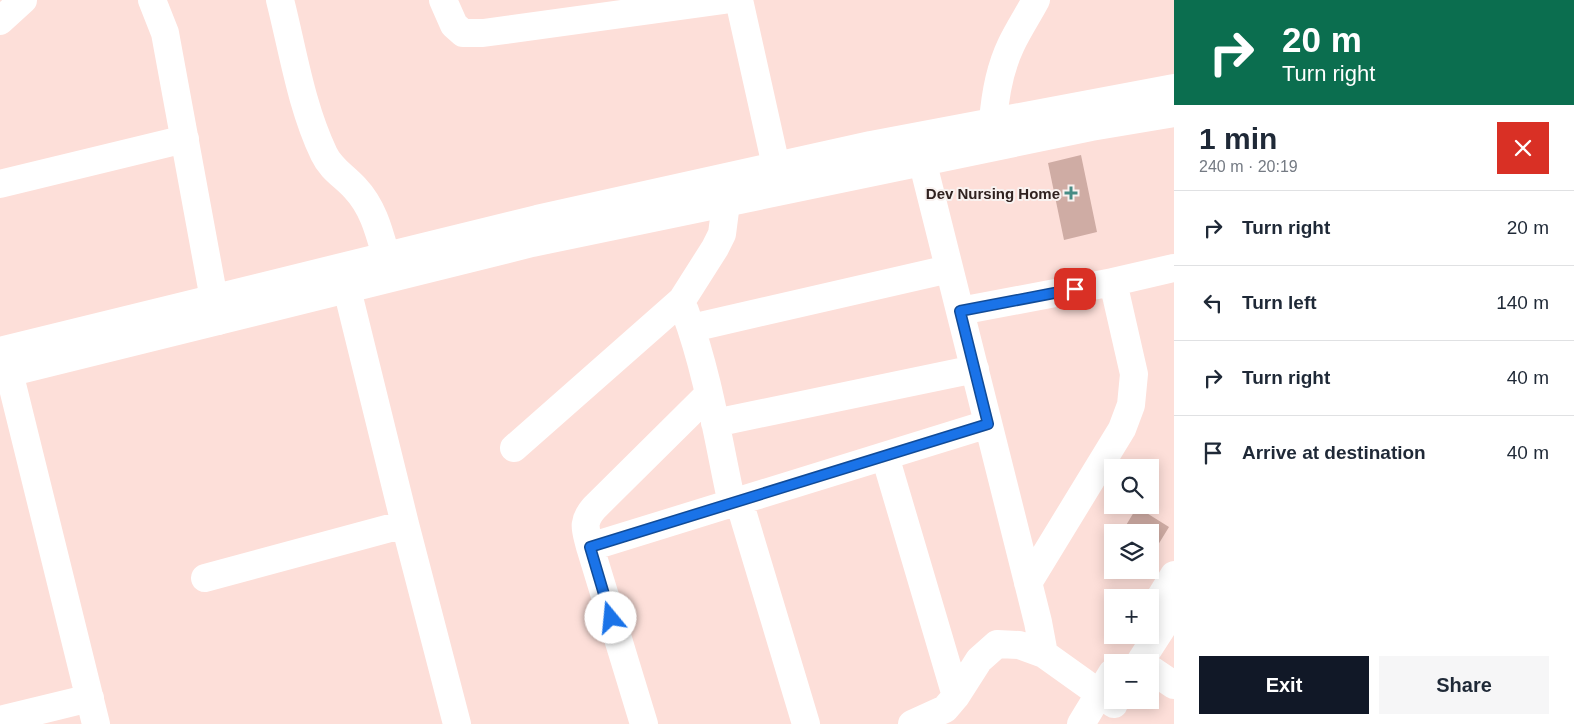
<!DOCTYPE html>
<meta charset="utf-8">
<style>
body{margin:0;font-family:Helvetica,sans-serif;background:#f6f6f7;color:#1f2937;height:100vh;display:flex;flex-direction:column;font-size:19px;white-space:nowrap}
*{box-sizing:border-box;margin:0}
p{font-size:16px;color:#747a83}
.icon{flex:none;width:28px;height:28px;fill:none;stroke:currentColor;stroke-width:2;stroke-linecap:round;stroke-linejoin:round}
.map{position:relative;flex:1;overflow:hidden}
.details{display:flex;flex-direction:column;background:#fff;width:400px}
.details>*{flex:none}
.hud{background:#0b6e4f;color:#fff;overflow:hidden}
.tools{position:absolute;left:1104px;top:459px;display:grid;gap:10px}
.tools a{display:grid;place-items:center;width:55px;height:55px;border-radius:0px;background:#fff;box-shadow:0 2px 12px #0003;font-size:25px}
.pin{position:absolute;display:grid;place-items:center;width:42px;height:42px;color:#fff;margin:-21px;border-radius:10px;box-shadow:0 2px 8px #0006}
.me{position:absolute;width:55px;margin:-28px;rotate:343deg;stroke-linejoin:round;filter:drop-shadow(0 0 4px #0008)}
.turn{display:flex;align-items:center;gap:18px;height:105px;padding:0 25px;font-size:22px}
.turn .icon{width:65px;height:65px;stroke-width:2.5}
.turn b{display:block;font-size:35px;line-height:42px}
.round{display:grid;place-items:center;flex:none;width:52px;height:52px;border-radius:0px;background:#f6f6f7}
.summary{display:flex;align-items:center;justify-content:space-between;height:85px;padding:0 25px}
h1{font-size:30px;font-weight:800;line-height:38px}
.primary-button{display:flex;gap:10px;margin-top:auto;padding:10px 25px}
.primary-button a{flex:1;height:58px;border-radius:0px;background:#111827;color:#fff;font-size:20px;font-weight:800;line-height:58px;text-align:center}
.primary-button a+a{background:#f6f6f7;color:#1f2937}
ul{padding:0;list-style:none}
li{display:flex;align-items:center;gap:15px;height:75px;padding:0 25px;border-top:1px solid #e0e1e3}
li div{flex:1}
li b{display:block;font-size:19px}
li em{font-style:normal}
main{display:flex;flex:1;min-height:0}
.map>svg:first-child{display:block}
.building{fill:#cfaca4}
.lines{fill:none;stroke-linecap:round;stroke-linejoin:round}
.minor{stroke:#fff;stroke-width:28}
.major{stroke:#fff;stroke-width:28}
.route-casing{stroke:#114b97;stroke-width:12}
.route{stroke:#1a73e8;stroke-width:9}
.poi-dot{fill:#468c85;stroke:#f9f2f0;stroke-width:2}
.labels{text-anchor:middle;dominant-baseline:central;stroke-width:4;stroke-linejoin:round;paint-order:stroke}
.poi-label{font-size:15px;font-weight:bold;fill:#302220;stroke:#f9f2f0;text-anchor:end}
</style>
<main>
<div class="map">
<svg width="1174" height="724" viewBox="0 0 1174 724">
<rect width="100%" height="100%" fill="#fddfd9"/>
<path class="building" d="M1081,155l16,77 -33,8 -16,-77z
M1137,507l32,20 -19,31v-26h-28z"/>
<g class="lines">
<path class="minor" d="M152,0l13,33 53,288
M280,0c13,51 21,106 44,154 7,15 20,22 31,34 18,19 24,43 31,68
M443,0l11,25 9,8h20l241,-33
M739,0l37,166 3,25
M0,21l23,-21
M993,122c2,-27 6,-52 18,-77 7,-15 17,-30 25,-45
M917,140l121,482 6,32 70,50
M0,184l185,-45
M1113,282l61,-14
M347,289l58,235 52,200
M685,311c23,62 33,128 47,193
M960,311l153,-29 21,92 -3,31 -9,24 -94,154
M692,328l257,-59
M9,372l87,352
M715,423l260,-54
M514,448l168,-148 33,-52 7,-14 4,-31
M885,456l71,240
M739,501l67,223
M590,547l398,-123
M205,578l200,-54
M1150,669l24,16
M0,720l90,-22
M644,724l-54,-177c-4,-17 -9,-24 4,-39l115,-114
M912,724l33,-15 11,-13 23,-36 18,-16 22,1 25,9"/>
<path class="major" d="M0,351l537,-132 334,-74 303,-57
M0,375l532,-132 559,-116 83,-14
M1150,614l24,-39
M1140,662l34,-53
M1081,724l31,-51"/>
</g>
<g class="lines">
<defs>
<path id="route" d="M611,618l-21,-71 398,-123 -28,-113 115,-22"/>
</defs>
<use href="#route" class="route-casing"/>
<use href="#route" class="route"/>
</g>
<path class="poi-dot" d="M1068.5 185.5h5v5h5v5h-5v5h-5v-5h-5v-5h5z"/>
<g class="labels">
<g class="poi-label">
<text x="1060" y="193">Dev Nursing Home</text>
</g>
</g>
</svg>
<div class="tools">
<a><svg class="icon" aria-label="search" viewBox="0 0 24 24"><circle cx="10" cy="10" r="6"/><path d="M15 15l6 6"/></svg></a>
<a><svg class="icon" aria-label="layers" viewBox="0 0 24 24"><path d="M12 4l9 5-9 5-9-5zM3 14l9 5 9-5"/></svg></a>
<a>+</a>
<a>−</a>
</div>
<div class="pin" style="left:1075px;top:289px;background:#d93025"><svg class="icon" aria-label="arrive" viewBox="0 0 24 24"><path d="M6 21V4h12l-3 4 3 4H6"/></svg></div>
<svg class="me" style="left:611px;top:618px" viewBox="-20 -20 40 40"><circle r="19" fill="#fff"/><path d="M0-13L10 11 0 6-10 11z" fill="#1a73e8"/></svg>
</div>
<section class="details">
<div class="hud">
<div class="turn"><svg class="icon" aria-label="right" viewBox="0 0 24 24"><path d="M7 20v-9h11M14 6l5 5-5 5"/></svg><div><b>20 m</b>Turn right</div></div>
</div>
<div class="summary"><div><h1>1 min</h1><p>240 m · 20:19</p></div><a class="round" style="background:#d93025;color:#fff"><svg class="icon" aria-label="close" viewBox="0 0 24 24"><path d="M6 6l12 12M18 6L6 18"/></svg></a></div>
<ul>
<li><svg class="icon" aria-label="right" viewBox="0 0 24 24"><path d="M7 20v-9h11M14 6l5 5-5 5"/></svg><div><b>Turn right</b></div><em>20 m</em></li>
<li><svg class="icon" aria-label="left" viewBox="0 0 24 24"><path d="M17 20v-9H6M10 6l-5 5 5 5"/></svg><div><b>Turn left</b></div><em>140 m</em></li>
<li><svg class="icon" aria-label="right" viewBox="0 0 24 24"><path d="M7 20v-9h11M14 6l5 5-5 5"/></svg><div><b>Turn right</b></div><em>40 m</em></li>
<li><svg class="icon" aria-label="arrive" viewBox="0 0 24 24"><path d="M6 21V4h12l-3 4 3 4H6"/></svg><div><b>Arrive at destination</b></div><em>40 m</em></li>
</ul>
<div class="primary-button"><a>Exit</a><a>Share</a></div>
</section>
</main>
